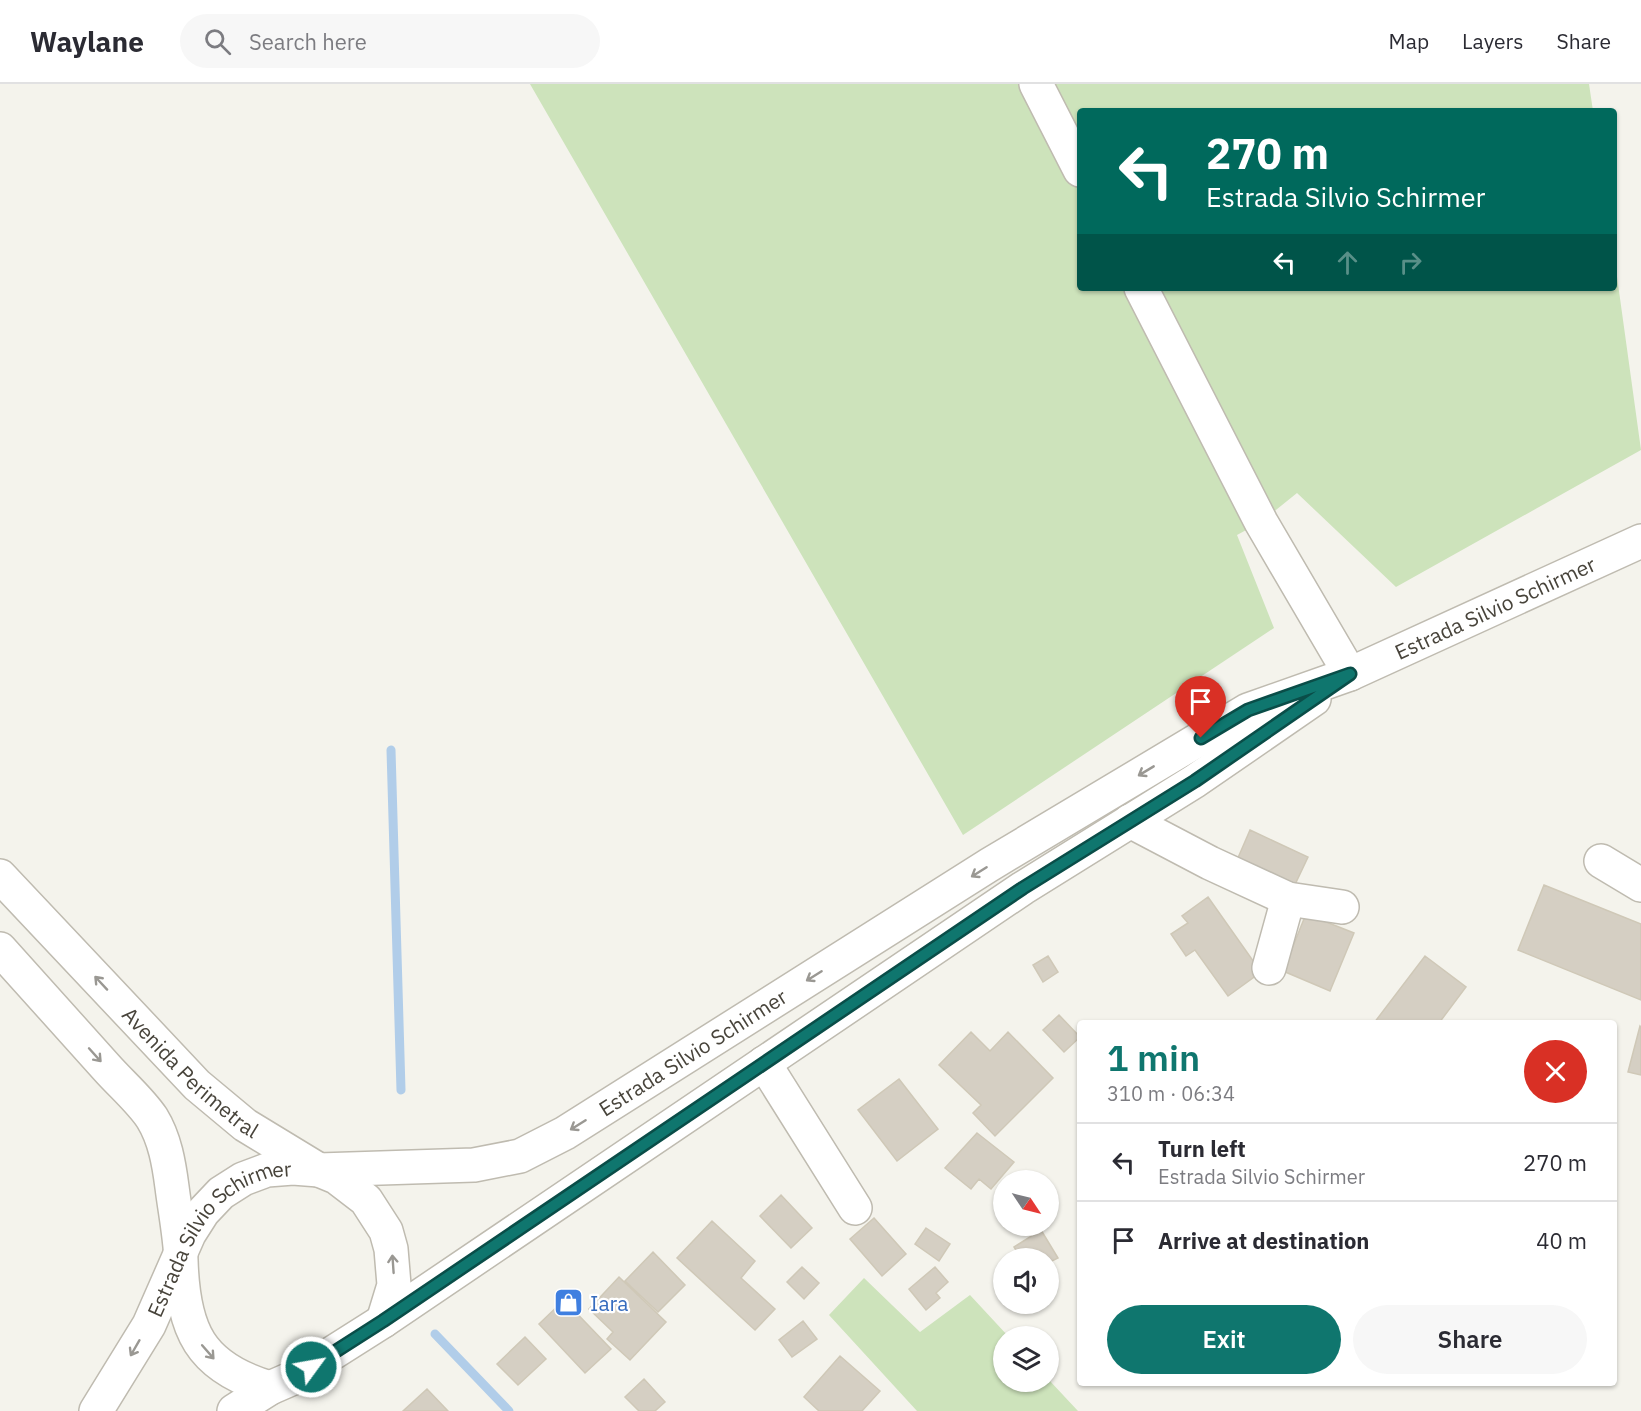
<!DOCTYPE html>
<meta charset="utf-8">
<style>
body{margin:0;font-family:"IBM Plex Sans",sans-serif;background:#f7f7f7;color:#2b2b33;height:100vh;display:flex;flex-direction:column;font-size:22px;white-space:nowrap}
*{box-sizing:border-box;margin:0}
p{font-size:20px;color:#7c7c81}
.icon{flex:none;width:33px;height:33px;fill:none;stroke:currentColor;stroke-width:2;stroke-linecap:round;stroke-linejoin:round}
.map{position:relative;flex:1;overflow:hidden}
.details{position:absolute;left:1077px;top:936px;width:540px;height:366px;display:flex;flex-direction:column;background:#fff;border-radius:6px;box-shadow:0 2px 4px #0004}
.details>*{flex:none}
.hud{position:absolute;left:1077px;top:24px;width:540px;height:183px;border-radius:6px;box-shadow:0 2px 4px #0004;background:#00695c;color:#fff;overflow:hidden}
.needle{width:39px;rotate:125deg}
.fabs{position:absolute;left:993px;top:1086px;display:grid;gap:12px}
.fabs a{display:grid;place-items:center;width:66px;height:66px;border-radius:50%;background:#fff;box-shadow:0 2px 4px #0004;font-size:30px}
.pin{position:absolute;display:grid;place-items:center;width:51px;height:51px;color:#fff;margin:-62px -26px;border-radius:50% 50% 50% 0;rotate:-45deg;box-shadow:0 0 6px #0007}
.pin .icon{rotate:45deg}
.me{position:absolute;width:66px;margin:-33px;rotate:58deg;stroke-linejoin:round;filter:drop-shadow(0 0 4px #0008)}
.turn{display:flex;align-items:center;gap:21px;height:126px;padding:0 30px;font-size:27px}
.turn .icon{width:78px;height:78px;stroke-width:2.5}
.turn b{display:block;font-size:42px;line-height:51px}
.lanes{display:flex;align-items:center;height:57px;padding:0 30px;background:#0003;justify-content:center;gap:30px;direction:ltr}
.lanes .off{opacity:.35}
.round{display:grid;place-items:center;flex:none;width:63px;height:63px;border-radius:32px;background:#f7f7f7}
.headline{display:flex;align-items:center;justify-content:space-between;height:102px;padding:0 30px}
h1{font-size:36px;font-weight:600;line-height:45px;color:#0f766e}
.primary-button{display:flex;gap:12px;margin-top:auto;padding:12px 30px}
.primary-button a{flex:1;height:69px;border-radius:36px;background:#0f766e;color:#fff;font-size:24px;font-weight:600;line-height:69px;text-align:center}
.primary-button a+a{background:#f7f7f7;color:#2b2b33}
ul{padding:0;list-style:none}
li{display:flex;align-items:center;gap:18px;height:78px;padding:0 30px;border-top:2px solid #e1e1e2}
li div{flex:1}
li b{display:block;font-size:22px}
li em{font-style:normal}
header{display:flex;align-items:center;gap:36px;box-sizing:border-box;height:84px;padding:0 30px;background:#fff;border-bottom:2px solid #e1e1e2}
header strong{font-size:28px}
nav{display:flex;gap:33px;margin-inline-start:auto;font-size:21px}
.search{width:420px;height:54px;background:#f7f7f7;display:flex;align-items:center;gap:15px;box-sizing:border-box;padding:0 21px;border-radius:33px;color:#7c7c81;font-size:22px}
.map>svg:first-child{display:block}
.green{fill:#cde3bb}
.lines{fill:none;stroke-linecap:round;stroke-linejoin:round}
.stream{stroke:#b1cde9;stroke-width:9}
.building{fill:#d5cfc3;stroke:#cfc8b7;stroke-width:1.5}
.minor-casing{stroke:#bfbbb0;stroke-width:36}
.minor{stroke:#fff;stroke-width:33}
.oneway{stroke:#9a9893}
.route-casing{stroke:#0a4d48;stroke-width:15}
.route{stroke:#0f766e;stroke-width:10}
.labels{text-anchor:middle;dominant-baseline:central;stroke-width:4.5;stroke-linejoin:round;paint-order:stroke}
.street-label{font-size:21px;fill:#48443b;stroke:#fff}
.shop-label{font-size:21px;fill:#366cbe;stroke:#fff;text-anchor:start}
</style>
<header>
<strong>Waylane</strong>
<div class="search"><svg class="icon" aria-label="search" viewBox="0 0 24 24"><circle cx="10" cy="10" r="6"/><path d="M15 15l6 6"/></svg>Search here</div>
<nav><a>Map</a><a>Layers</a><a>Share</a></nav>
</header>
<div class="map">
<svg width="1641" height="1327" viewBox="0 0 1641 1327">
<rect width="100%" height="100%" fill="#f4f3ec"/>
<path class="green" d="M530,0h1059l4,27h-513v177h534v-33l27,195 -245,137 -99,-94 -36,29 -24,13 37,93 -311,207z
M864,1194l56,54 50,-37 38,41h-4v46l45,-2 29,31h-161l-88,-96z"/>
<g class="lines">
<path class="stream" d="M391,666l10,340
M435,1250l74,77"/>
</g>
<path class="building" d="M1250,746l58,27 -17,36 -57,-26z
M1544,801l97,39v76l-123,-50z
M1208,813l53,75 -33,24 -33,-46 -9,6 -15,-22 17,-11 -6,-7z
M1306,830l48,19 -24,58 -47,-20z
M1048,872l10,16 -15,10 -10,-17z
M1425,872l41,31 -27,36h-65z
M1059,931l21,22 -16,15 -21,-22z
M1640,942l1,1v48l-13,-3z
M971,948l19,19 18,-19 45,46 -58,58 -22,-23 8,-8 -42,-40z
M899,995l39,50 -41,32 -39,-51z
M977,1049l37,29 -23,27 -12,-10 -8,10 -26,-21z
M781,1111l31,33 -21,20 -31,-32z
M874,1134l32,36 -24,22 -32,-37z
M712,1137l43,40 -14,17 34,31 -20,21 -78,-72z
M926,1144l24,16 -11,17 -24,-17z
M1041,1146l17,28 -10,5v-5h-27l-7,-11z
M653,1168l32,33 -27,27 -33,-31z
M802,1183l17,16 -15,16 -17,-17z
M935,1183l13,15 -12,11 4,5 -14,12 -17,-21z
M619,1193l47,45 -36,38 -23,-21 6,-7 -24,-23z
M564,1216l47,49 -26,24 -46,-49z
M803,1237l14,18 -25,18 -13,-17z
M525,1253l21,22 -28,26 -21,-21z
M840,1272l40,35 -18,20h-43l-15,-14z
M644,1295l21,23 -10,9h-16l-14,-14z
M427,1305l21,22h-45z"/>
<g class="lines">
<defs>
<g id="minor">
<path d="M1036,0l44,86"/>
<path d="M1141,204l120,234 89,152"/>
<path d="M1130,737l80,42 78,36 54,8"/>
<path d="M1601,777l40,24"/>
<path id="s1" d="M0,792l197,209 48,40 74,45 17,7 30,23 20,31 5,18 3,36 -11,36"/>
<path d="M0,865c35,39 71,79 106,118 15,17 34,33 46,51 13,21 17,46 20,69 3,24 8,49 9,73 2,70 18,107 89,128"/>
<path d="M1269,884l19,-69"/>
<path d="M764,979l91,145"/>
<path id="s2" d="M96,1327l53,-86 40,-91 14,-22 18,-19 22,-14 24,-9 26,-2 26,2 155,-5 46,-9 45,-23 424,-268 259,-155 102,-36 291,-133"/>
<path d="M234,1327l36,-23 23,-10 90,-57 640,-433 172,-107 119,-82"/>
</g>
</defs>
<use href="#minor" class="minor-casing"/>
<use href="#minor" class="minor"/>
</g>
<defs><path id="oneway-shaft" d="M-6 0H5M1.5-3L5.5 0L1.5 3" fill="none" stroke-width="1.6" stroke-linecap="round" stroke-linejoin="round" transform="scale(1.5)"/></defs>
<g class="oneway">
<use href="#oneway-shaft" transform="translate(1146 687) rotate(149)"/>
<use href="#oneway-shaft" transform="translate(979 788) rotate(148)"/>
<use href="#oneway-shaft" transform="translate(814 892) rotate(148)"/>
<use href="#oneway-shaft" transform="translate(101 899) rotate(-133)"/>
<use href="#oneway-shaft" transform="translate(95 971) rotate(48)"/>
<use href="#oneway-shaft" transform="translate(578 1041) rotate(148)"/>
<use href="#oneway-shaft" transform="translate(393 1180) rotate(-94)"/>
<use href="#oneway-shaft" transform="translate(135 1264) rotate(120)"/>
<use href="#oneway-shaft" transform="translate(208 1268) rotate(49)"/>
</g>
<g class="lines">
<defs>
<path id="route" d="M311,1283l72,-46 640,-433 172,-107 155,-107 -102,36 -47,28"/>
</defs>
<use href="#route" class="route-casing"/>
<use href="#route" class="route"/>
</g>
<defs>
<symbol id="shop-square" viewBox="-11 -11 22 22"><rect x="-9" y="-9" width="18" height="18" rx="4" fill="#3f7fe0" stroke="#fff"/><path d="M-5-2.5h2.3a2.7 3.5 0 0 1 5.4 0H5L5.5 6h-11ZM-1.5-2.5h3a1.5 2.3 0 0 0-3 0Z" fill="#fff"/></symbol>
</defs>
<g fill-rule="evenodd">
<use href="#shop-square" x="552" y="1202" width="33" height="33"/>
</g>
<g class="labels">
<g class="street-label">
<text stroke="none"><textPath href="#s2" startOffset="1680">Estrada Silvio Schirmer</textPath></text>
<text stroke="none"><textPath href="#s2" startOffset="760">Estrada Silvio Schirmer</textPath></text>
<text stroke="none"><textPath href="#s1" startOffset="274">Avenida Perimetral</textPath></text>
<text stroke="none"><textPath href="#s2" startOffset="220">Estrada Silvio Schirmer</textPath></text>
</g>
<g class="shop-label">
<text x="590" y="1219">Iara</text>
</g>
</g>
</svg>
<div class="fabs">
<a><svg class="needle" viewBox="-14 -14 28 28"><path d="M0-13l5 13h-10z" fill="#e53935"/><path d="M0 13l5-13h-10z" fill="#7c7c81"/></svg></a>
<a><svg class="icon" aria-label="sound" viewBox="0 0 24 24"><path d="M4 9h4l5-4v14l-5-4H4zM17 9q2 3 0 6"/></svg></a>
<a><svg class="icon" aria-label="layers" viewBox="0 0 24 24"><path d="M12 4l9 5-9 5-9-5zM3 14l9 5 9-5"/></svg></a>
</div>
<div class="pin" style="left:1201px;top:654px;background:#d93025"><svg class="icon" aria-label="arrive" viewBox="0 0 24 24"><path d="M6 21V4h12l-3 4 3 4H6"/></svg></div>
<svg class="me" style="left:311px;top:1283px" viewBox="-20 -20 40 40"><circle r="17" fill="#0f766e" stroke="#fff" stroke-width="3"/><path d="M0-11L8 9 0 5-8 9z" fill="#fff"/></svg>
<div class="hud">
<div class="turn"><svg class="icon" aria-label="left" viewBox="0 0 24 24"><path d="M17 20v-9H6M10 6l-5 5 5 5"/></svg><div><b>270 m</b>Estrada Silvio Schirmer</div></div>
<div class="lanes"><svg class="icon" aria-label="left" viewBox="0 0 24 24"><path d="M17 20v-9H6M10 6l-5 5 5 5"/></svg><svg class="icon off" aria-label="ahead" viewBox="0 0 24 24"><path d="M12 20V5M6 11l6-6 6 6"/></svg><svg class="icon off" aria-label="right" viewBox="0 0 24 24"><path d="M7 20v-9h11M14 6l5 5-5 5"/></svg></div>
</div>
<section class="details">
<div class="headline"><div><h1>1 min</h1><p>310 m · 06:34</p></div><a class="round" style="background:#d93025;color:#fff"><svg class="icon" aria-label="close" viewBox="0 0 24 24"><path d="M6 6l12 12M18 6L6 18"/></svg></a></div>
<ul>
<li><svg class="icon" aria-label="left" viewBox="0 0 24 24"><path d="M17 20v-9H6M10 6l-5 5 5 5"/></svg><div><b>Turn left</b><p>Estrada Silvio Schirmer</p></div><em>270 m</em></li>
<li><svg class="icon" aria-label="arrive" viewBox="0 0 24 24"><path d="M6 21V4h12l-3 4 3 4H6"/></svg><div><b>Arrive at destination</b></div><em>40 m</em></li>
</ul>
<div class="primary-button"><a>Exit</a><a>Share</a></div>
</section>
</div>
